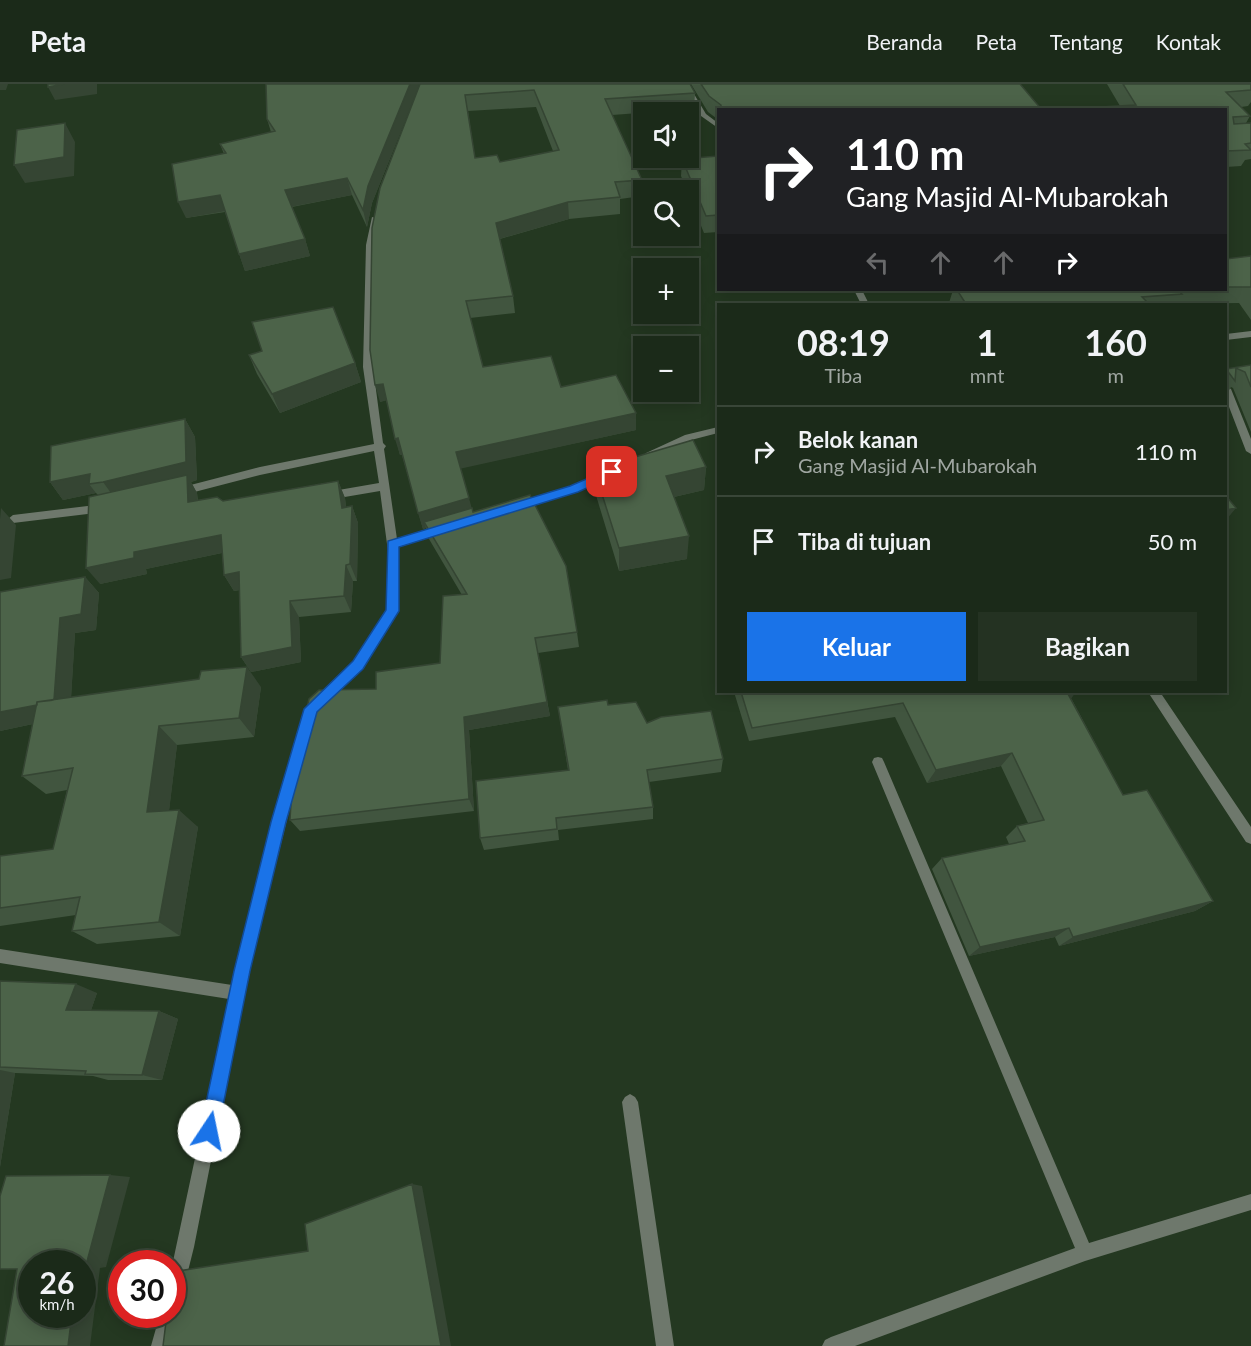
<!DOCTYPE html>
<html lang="id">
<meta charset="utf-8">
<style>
body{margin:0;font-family:Lato,sans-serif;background:#243222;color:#f1f3f6;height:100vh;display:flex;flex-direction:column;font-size:22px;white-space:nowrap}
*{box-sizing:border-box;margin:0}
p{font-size:20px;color:#a0a7a2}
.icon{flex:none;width:33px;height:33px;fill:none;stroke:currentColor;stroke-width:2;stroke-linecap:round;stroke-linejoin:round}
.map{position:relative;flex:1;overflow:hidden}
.sheet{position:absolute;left:717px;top:219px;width:510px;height:390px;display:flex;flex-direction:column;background:#1b2a19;border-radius:0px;box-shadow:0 3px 15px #0003,0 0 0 2px #394638}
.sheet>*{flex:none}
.top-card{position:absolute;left:717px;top:24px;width:510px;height:183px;border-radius:0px;box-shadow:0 3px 15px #0003,0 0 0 2px #394638;background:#202124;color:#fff;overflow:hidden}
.controls{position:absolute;left:633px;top:18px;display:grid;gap:12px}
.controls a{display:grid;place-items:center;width:66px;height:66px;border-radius:0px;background:#1b2a19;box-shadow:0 3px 15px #0003,0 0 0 2px #394638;font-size:30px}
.speed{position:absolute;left:18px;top:1166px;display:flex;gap:12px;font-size:30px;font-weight:700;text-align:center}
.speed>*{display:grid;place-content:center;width:78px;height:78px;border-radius:50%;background:#1b2a19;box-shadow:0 3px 15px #0003,0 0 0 2px #394638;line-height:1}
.speed small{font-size:15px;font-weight:400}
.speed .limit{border:9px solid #d22;background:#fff;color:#111}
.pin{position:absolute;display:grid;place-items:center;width:51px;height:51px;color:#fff;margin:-26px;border-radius:12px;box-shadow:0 3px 9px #0006}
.me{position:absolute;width:66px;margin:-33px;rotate:11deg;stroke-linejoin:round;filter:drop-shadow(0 0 4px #0008)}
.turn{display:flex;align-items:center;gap:21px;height:126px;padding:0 30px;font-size:27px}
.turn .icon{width:78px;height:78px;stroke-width:2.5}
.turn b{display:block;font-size:42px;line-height:51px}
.lanes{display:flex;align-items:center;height:57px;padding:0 30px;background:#0003;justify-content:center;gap:30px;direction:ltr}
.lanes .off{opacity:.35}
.eta{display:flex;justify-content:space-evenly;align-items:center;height:102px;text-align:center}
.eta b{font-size:36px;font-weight:700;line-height:42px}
.primary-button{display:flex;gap:12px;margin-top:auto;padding:12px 30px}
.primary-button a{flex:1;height:69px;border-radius:0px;background:#1a73e8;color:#fff;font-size:24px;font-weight:700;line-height:69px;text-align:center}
.primary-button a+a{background:#243222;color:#f1f3f6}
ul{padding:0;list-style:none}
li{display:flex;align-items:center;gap:18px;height:90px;padding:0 30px;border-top:2px solid #394638}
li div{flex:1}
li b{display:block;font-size:22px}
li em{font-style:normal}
header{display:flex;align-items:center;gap:36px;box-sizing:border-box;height:84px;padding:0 30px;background:#1b2a19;border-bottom:2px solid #394638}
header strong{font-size:28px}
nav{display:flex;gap:33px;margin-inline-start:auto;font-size:21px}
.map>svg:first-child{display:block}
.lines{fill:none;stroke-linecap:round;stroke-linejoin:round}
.minor{fill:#6e786c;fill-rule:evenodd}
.wall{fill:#41553f;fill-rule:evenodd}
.shaded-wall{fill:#354533}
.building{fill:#4c6349;stroke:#354533;stroke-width:1.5;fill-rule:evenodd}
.route{fill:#1a73e8;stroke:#114b97;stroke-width:1.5}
</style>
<header>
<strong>Peta</strong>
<nav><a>Beranda</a><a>Peta</a><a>Tentang</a><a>Kontak</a></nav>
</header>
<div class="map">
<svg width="1251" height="1262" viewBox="0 0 1251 1262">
<rect width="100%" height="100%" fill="#243821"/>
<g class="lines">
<path class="minor" d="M682,0h6l18,30 12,9v5l-17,-12z
M372,133l7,2 -5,26 -1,122 10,76 3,3 -2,3 13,90 44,-13 5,4 -1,3 -48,13 2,65 -37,57 -38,36h-8l-2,-4 2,-4 38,-34 33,-52v-66l-7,-53 -53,9 -5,-4 5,-4 52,-9 -5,-32 -114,24 -81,21 -5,-4 5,-4 81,-21 114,-23 -11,-77 3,-122z
M854,206h8l7,14h-8z
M1251,247v6l-25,3v-6z
M1226,302l5,3 20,50v15l-5,-3 -20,-52z
M718,343v6l-27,7 -39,17h-6l-2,-2 2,-2 39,-18z
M609,385l5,4 -1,2 -35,17 -60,18 -5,-4 1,-3 56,-17z
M104,420l5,4 -5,4 -91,11 -5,-4 5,-4z
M1148,608h12l91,135v17l-5,-2z
M296,670l4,1 2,4 -58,234 -50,254 -13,52 -3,6 -5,2 5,7 -9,32h-18l9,-32h12v-48l57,-267 -229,-36v-14l232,36 58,-226 2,-4z
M878,673l4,1 2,4 205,481 162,-49v16l-166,51 -230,85h-33l3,-6 6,-3 244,-89 -203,-486 2,-4z
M630,1010l5,3 3,5 36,244h-18l-34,-244 3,-5z"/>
</g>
<path class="wall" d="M266,0h154l-48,119 -5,24 -15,-32 -60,12 13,32 5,17 -65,15 -20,-59 -39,6 38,-64 -4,-10 51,-12 -4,-13z
M420,0l275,9 -1,16 -82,6 30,65v16l-22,3v15l-51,5 -69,20 13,57 2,17 -45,5 13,49 78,20 75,43 -176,38 11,40 2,4 104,120 2,15 -41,6 12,63 -81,14 5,81 -174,20 -10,-11 86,-131 64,-26 22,-68 -33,-56 -3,-11 -3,1 -21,-74h-2l-14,-55 -6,2zM536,23l17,44 -53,11 -25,-4 -7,-47z
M691,0h329l22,26h-324v26l-3,-7 1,-11 -8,-6z
M1107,0h144v18l-3,4 -7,1 9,9 -4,7h5v36l-6,1 -4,6 -15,1v-57l-106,-4z
M718,72v76l-14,1 -16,-39v-4h-1l-6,-14 1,-17z
M1251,172v64l-12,-17 -63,1h-226l-1,-1 4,-13h273v-32v1z
M262,267l93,12 6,19 -81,31 -23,-39 -8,-19z
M1251,281v67l-18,-44 -2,-1 -5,8v-26z
M185,335l10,18 2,43 -6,2 6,11 1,8h25l115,-20 7,17 1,9 6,-1 6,17 -1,58h-4l-2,31 -52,5 2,45 -50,10 -10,-15 -1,-67 -6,1 -10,-16 -2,-22 -76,16 1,5 -47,10 -2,-89 -2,-2 -33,7 -13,-18z
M706,383l-2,23 -30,7 13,62 -68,12 -24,-79 -1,-23z
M85,493l14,16 -3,37 -21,3 -4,64 190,-10 -7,50 -77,8 -8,65 29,17 -18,109 -83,8 -25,-13 4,-16 -76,11v-70l53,-7 14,-59 -21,4 -24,-18 11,-52 -33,7z
M734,608h342l-5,6 52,97 90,106 -18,10 -136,35 -4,-9 -86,19 -37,-87 10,-11 67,-14 -3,-7 11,-11 11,-3 -27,-57 -74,17 -32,-66 -146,24z
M608,621l115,54 -2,13 -72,10 4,25v12l-95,11 1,10 -75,10 -4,-12 88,-68 -10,-63z
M0,897l97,12 -6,17 68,1 19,8 -16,61h-54l-15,-4 -78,-3 -15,94z"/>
<path class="shaded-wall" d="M0,0h8l-2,6h-6z
M64,0h33v10l-42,6 -7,-13z
M410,0h10l-48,119 -5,24 -4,-17 5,-24z
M65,39l10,19 -1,34 -49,7 -11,-18z
M347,94l5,17 -62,12 -5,-17z
M220,111l6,16 -40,7 -8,-16z
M568,118l1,17 -70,20 -3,-16z
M305,155l5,17 -65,15 -6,-17z
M355,279l6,19 -81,31 -8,-19z
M383,300l5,16 -8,2 -5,-17z
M636,329v17l-177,39 -3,-17z
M185,335l10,18 2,43 -6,2 6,11 2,26 -11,-17 -72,-2 -13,-18z
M398,354l4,17h-2l-5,-16z
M706,383l-2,23 -39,9 1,-23z
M90,390l-1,10 7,9 -33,7 -13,-18z
M338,397l7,17 3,27 -6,-17z
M469,414l4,15 -49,9 2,6 -3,1 -5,-16z
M352,422l6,17 -1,58 -7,-17z
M1,424l15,17 -5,53 -11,2v-61z
M1236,424l-10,12v-10z
M221,451l10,16 -85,18 1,5 -47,10 -14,-16 48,-16z
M689,452l-2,23 -68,12v-23z
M346,481l7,16 -2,31 -7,-16z
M239,488l10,16 -15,3 -10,-16z
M85,493l14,16 -3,37 -21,3 -5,83 -70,15v-19z
M290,517l9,16 2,45 -50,10 -10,-15z
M247,583l14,20 -7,50 -15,-19z
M1076,608l-12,15 4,-13z
M547,618l3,14 -81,14 5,81 -5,-12 -5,-82z
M159,642l18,19 -10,84 -20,-17z
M1012,669l-11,13 -74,17 9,-13z
M179,726l19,17 -18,109 -21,-14z
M1213,817l-18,10 -136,35 14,-9z
M1069,844l-14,9 -86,19 11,-9z
M76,900l21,9 -9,26 -22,-9z
M159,927l19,8 -16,61 -20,-5z
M0,986l15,3 -15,94z
M110,1091l20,2 -24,90 -6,1 -10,78h-22l4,-32h10v-45z
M412,1100l10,2 29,160h-10z"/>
<path class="building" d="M48,0h16l-16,3z
M266,0h144l-42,102 -5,24 -16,-32 -62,12 20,49 -66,15 -19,-59 -42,7 -6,-38 54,-11 -6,-9 55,-13 -8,-12z
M420,0h270l5,9 -90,6 37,81 -27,2 5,15 -52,5 -72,21 17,73 -47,5 17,66 68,-11 10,31 55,-12 20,38 -180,39 13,46 -51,15 -20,-75 -3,1 -12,-55 -8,1 -5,-35 2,-122 8,-40zM534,6l25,60 -59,12 -3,-7 -22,3 -10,-63z
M701,0h319l22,26h-321v-5l-12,-9z
M1123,0h128v6l-25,2 24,24 -17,1 1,7 17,-1v20l-6,1 6,6 -25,1v-41h-177l87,-5z
M65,39l-1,34 -50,8 3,-35z
M718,72v59l-12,1 -24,-57z
M1251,172v31h-25v-29v1z
M957,206h221l4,4 -40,3 7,7h-183z
M333,223l22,56 -83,31 -23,-39 13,-4 -10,-29z
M1251,281v22l-6,-15 -9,-4 -1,13 -9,-12z
M185,335l1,43 -83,20 -14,2 1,-10 -40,8 1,-36z
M693,356l13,27 -40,9 23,60 -70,12 -25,-79z
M187,391l1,27 29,-5 6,4 115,-20 4,27 10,-2 -2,58 -4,1 -2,31 -54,5 2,46 -51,10 -2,-85 -15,3 -3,-40 -87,17v6l-48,10 3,-71z
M530,411l36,71 11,66 -42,6 12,64 -83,15 5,82 -179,21 3,-53 16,-68 10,-9 57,-1v-17l64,-9 3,-67 24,-2 -43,-72 48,-14 1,4z
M1226,412l10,12 -10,2z
M85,493l-4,37 -21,4 -6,82 -17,2v3l-37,7v-120z
M247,583l-8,51 -80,8 -12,86 32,-2 -20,112 -87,9 8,-34 -80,11v-52l53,-7 20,-81 -51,8 15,-74 162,-23 2,-8z
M741,608h335l-8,2 55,101 24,-5 66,111 -140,36 -4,-9 -89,19 -38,-89 83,-17 -8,-15 27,-6 -32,-67 -76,17 -33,-67 -151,25z
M607,616l1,5 28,-3 11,21 14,-6 50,-6 12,48 -76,11 6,37 -97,11 1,11 -77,9 -4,-57 93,-11 -11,-63z
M0,897l76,3 -10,26 93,1 -17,64 -57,-1 1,-3 -86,-4z
M110,1091l-25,94h-3v-6h-50v51h40l-4,32h-64l13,-77h-17v-73l6,-20z
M412,1100l29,162h-278l4,-32h5v-42l136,-21 -3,-27z"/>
<path class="route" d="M612,384l4,1v6l-38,17 -179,55v64l-36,58 -46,43 -31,110 -36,149 -32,160 -3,7 -6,2 -6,-2 -3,-7 34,-160 37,-149 33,-113 49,-48 33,-51 2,-69 182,-55z"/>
</svg>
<div class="controls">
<a><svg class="icon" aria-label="sound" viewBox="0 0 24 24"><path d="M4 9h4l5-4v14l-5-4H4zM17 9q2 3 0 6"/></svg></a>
<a><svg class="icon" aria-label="search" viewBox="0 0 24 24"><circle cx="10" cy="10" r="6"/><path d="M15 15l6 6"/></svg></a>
<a>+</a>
<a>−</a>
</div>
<div class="speed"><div>26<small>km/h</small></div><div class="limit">30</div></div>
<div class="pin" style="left:612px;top:388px;background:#d93025"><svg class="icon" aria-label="arrive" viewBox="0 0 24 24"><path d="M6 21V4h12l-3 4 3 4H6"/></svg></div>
<svg class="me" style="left:209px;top:1047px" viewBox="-20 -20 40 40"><circle r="19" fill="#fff"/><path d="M0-13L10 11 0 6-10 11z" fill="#1a73e8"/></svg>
<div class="top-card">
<div class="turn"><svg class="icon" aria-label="right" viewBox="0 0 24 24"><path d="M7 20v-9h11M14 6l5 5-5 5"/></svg><div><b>110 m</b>Gang Masjid Al-Mubarokah</div></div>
<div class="lanes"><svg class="icon off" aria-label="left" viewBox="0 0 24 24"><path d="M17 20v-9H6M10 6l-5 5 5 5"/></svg><svg class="icon off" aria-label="ahead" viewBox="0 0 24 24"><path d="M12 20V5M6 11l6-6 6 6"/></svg><svg class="icon off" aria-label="ahead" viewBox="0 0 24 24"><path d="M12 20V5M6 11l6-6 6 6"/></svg><svg class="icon" aria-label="right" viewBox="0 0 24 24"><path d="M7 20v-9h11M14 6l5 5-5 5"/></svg></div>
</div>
<section class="sheet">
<div class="eta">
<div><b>08:19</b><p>Tiba</p></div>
<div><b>1</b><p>mnt</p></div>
<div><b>160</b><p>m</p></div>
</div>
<ul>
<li><svg class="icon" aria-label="right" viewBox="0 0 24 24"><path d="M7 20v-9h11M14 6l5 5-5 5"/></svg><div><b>Belok kanan</b><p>Gang Masjid Al-Mubarokah</p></div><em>110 m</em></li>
<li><svg class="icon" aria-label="arrive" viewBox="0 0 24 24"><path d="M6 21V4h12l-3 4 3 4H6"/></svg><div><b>Tiba di tujuan</b></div><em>50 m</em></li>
</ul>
<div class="primary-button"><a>Keluar</a><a>Bagikan</a></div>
</section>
</div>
